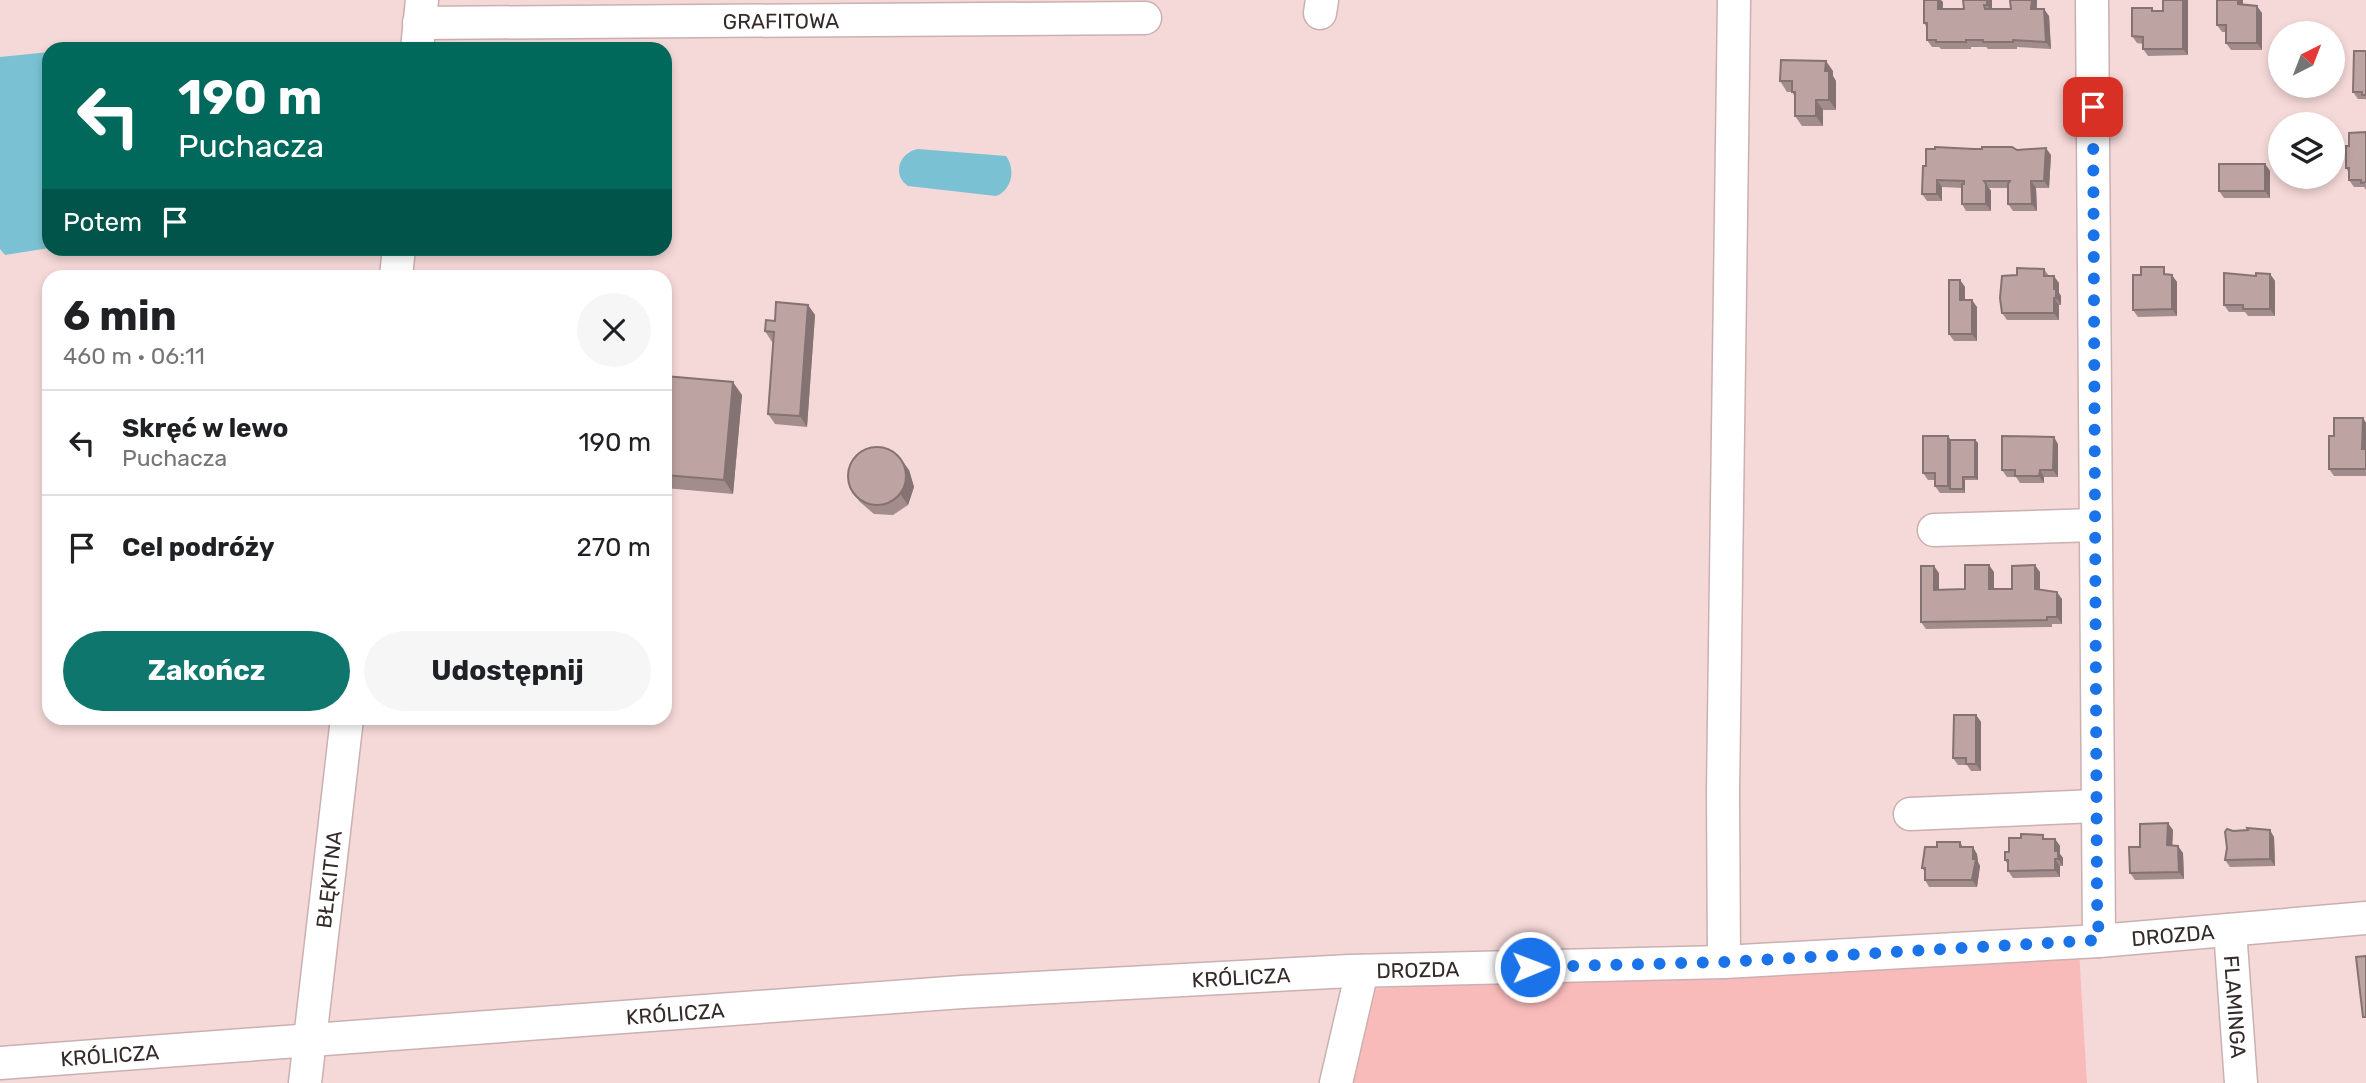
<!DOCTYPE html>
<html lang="pl">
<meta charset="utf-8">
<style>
body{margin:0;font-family:Rubik,sans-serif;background:#f6f6f6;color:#202124;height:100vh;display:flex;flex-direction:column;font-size:26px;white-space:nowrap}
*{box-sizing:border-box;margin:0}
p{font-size:23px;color:#757577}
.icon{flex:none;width:38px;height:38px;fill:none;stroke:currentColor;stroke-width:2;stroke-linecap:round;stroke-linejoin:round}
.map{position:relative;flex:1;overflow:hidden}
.sheet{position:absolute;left:42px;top:270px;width:630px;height:455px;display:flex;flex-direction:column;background:#fff;border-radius:21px;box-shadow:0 4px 10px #0003}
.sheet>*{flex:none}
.banner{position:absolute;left:42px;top:42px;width:630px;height:214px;border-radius:21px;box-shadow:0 4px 10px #0003;background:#00695c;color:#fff;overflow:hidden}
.needle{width:46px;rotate:42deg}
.buttons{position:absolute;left:2268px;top:21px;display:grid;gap:14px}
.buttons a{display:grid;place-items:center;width:77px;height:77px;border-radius:50%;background:#fff;box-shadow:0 4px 10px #0003;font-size:35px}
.pin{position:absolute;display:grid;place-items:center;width:60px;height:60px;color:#fff;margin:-30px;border-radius:14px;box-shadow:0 4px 10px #0006}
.me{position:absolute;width:77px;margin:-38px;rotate:89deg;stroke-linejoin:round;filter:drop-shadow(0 0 5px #0008)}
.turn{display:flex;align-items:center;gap:24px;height:147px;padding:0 21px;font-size:32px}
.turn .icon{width:91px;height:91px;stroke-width:2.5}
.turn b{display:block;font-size:49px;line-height:60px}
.then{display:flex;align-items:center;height:66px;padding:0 21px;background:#0003;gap:14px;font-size:26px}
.round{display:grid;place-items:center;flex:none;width:74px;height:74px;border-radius:37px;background:#f6f6f6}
.overview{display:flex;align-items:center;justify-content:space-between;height:119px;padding:0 21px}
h1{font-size:42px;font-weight:700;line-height:52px}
.button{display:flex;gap:14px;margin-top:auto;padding:14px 21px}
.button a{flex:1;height:80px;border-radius:42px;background:#0f766e;color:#fff;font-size:28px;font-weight:700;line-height:80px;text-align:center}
.button a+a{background:#f6f6f6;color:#202124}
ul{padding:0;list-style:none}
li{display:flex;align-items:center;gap:21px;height:105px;padding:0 21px;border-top:2px solid #e0e0e0}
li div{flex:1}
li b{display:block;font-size:26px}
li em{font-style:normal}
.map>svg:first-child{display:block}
.green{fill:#f9bbba}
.water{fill:#7ac2d3}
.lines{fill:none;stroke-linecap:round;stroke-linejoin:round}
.minor-casing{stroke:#cbb0b0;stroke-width:35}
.minor{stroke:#fff;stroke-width:32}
.wall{fill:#a38c8c}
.shaded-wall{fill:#857272}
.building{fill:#bea3a3;stroke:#857272;stroke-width:2}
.route{stroke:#1a73e8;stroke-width:12;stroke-dasharray:0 21.6}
.labels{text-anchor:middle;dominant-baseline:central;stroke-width:5;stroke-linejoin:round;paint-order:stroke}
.street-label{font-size:21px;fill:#362b2b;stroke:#fee8e7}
</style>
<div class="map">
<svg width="2366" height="1083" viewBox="0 0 2366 1083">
<rect width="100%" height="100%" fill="#f5d9d8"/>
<path class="green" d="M2079,951l8,132h-735l16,-94z"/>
<path class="water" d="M49,52v196l-44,7 -5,-6v-192z
M918,149l88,7c10,13 6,34 -10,40l-88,-10c-17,-12 -8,-34 10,-37z"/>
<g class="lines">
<defs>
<g id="minor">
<path d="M2092,0l7,941"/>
<path d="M1320,13l2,-13"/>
<path id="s1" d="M419,23l726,-5"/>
<path d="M417,49l5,-49"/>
<path d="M396,276l3,-28"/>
<path d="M1934,530l161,-5"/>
<path d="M1910,814l186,-8"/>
<path id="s2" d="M2230,930l11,153"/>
<path d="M1724,962l-1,-170 11,-792"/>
<path id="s3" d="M0,1063l962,-71 388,-21 374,-9 375,-21 267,-23"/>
<path id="s4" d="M305,1083l42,-365"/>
<path d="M1336,1083l26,-112"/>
</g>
</defs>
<use href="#minor" class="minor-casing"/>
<use href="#minor" class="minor"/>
</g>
<path class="wall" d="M1992,0v9h19l26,-9v9l12,7 2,33 -34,-2v2h-29l-2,-2h-15v2h-30l-2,-2h-7l-5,-7v-12l-3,-5 19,-21v7h21z
M2163,0h25v55l-40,1 -5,-7v-5l-6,-1 -5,-7 22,-25h9z
M2243,5l19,8v37h-31l-5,-7v-11h-4l-5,-7z
M2366,51v49l-1,-1h-7l-5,-7z
M1833,71v5l3,5v29h-13v16h-21l-7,-10v-19l-3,-5h-5l-7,-11z
M2366,132v58l-2,-3h-10l-5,-7v-7l-3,-5 3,-22z
M1974,149l43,1 34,5 -2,33h-13l1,23h-24l-5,-7v-16h-19l2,3v20h-25l-4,-7v-16l-20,-1v14h-15l-5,-7 4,-28z
M2265,164l5,7v27h-46l-5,-7z
M2044,269l5,7 10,7v10l2,3v9h-2v15h-52l-5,-7 15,-38z
M2270,274l5,7v35h-27l-3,-4h-16l-5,-7 32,-29z
M2169,275l8,7v34l-39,1 -5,-7z
M1960,280l5,7v13l12,7v34h-23l-5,-7z
M808,305l7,10 -8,112 -32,-3 -7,-10 5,-72h-1l-7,-11 10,-10z
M665,376l77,19 -9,99 -68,-6z
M2363,418l3,5v53h-32l-5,-7 5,-33z
M1951,440h24l3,3v37h-13v13h-25l-5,-7v-6h-7l-5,-7z
M2058,444v33h-14v6h-24l-4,-6h-9l-5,-7z
M909,470l5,17 -6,18 -15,10 -19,-1 -14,-12 -8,-10z
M1994,572v17h18l28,-17v18l22,9v25h-10v3l-126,2 -5,-7 18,-49v17l26,-1z
M1976,715l5,7v49h-10l-4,-6h-9l-5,-7z
M2173,830l-1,16 11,7 1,26 -49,1 -5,-7 10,-26z
M2233,831l41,6 1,29 -45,1 -5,-7z
M2046,839h9l5,7v8l3,4v8h-3v11l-47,1 -5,-7v-6l-3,-5 4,-8z
M1960,842l3,5 14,7 1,8 2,4 -3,21h-48l-4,-7v-8l-3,-4 15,-21z"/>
<path class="shaded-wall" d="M1938,0h3l2,2 -1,14 -4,-7z
M1987,0h5v12l-5,-7z
M2032,0h5l-1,16 -5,-7z
M2183,0h5v55l-5,-6z
M2238,0h5v11l-5,-7z
M2257,6l5,7v37l-5,-7z
M2044,9l5,7 2,33 -5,-7z
M1826,61l7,10v5l3,5v29l-7,-10 -4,-29z
M1816,100l7,10v16l-7,-10z
M2046,148l5,7 -2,33 -5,-7z
M2265,164l5,7v27l-5,-7z
M1937,180l5,7v14l-5,-7z
M2031,181l5,7 1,23 -5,-7z
M1986,184l5,7v20l-5,-7z
M2270,274l5,7v35l-5,-7z
M2172,275l5,7v34l-5,-7z
M2054,276l5,7v10l2,3v9l-5,-7 -2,-9z
M1960,280l5,7v20l-5,-7z
M2054,298l5,7v15l-5,-7z
M1972,300l5,7v34l-5,-7z
M808,305l7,10 -8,112 -7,-11z
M733,382l9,13 -9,99 -9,-14z
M2363,418l3,5v32l-4,-6z
M1948,436l5,7 -3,46 3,4 -5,-7z
M2054,437l4,7v33l-5,-7z
M1975,440l3,3v37l-3,-3z
M901,459l8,11 5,17 -6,18 -7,-10z
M2040,470l4,7v6l-5,-7z
M1963,477l2,3v13l-2,-4z
M1989,565l5,7v24l-5,-7z
M2035,565l5,7v24l-5,-7z
M1934,566l5,7v24l-5,-7z
M2057,592l5,7v25l-5,-7z
M1976,715l5,7v49l-5,-7z
M2168,823l5,7 -1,22 -5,-7z
M2270,830l4,7 1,29 -5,-7z
M2055,839l5,7v8l3,4v8l-5,-7 -3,-8z
M2178,846l5,7 1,26 -5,-7z
M1973,847l4,7 1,8 2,4 -3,21 -5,-7z
M2055,859l5,7v11l-5,-7z"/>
<path class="building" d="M1924,0h14v9h26l-1,-9h24v5h-3l1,4h26l-1,-9h22l-1,9h13l2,33 -33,-2v2h-30v-2h-17v2h-30v-2h-9v-17h-3z
M2163,0h20v49h-40v-12l-11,-1v-28h20v3h11z
M2217,0h21v4l19,2v37h-31v-18h-9z
M2354,51h12v44h-4v-3h-9z
M1781,60l45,1 -1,10h4v29h-13v16h-21v-24h-3v-11h-12z
M2366,132v50l-5,1v-3h-12v-12h-3v-22h3v-13z
M1935,147l39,2h8v-2h30l5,3 29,-2 -2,33h-13l1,23h-24v-20l2,-3h-26l2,3v20h-24v-20h2v-3l-27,-1v14h-15l1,-28h3v-17h9z
M2219,164h46v27h-46z
M2141,267h23v7l8,1v34l-39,1v-35h8z
M2017,268l27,1v7h10v13h2v9h-2v15h-52l-2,-15 2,-22 15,-1z
M2224,273l32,3v-3l14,1v35h-27v-4h-19z
M1949,280h11v20h12v34h-23z
M776,302l32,3 -8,111 -32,-2 6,-82 -9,-1 1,-11 9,1z
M665,376l68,6 -9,98 -59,-5z
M2334,418h29l-1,31h4v20h-37v-33h5z
M1923,436h25v50h-13v-13h-12z
M2002,436l52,1 -1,33h-13l-1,6h-24v-6h-13z
M1950,440h25v37h-12v12h-13z
M848 476a29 29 0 1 1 58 0a29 29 0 1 1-58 0Z
M1965,565h24v24h23v-23l23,-1v24l22,3v25h-10v3l-126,2v-56h13v24l31,-1z
M1954,715h22v49h-10v-6h-13z
M2168,823l-1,22 11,1 1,26 -49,1 -1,-26h11v-23z
M2247,828l23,2v29l-45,1 2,-12 -2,-16 2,-3 6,2 15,-1z
M2021,834l22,1v4h12v12h3v8h-3v11l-47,1v-11h-3v-8h4v-14h12z
M1937,842h23v5h13v12h3l-4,21h-47v-12h-3l3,-21h12z
M2366,956v61h-3l-7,-60z"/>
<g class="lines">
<path class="route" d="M1530,967l194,-5 375,-22 -2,-38 -4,-795"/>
</g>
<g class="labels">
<g class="street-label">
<text stroke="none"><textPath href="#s1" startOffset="362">GRAFITOWA</textPath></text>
<text stroke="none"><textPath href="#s4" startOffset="205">BŁĘKITNA</textPath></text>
<text stroke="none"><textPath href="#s3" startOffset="2177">DROZDA</textPath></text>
<text stroke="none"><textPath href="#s3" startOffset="1421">DROZDA</textPath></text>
<text stroke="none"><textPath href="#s3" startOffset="1244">KRÓLICZA</textPath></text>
<text stroke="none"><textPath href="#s2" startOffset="77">FLAMINGA</textPath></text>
<text stroke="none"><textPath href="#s3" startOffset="677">KRÓLICZA</textPath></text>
<text stroke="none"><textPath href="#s3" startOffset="110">KRÓLICZA</textPath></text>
</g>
</g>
</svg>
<div class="buttons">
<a><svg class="needle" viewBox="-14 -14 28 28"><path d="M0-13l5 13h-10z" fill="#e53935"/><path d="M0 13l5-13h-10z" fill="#757577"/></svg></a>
<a><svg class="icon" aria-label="layers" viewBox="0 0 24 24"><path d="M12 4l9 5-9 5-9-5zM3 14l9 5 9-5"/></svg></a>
</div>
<div class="pin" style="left:2093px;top:107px;background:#d93025"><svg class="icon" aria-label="arrive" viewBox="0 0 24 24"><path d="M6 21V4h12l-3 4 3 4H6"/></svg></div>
<svg class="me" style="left:1530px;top:967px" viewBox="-20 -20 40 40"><circle r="17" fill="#1a73e8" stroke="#fff" stroke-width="3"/><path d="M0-11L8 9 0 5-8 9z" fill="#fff"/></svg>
<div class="banner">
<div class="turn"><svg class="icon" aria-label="left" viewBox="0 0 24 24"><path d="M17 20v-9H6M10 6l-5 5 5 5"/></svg><div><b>190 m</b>Puchacza</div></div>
<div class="then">Potem<svg class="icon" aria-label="arrive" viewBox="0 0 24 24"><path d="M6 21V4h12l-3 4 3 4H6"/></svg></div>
</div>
<section class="sheet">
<div class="overview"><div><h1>6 min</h1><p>460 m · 06:11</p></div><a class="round"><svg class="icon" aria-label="close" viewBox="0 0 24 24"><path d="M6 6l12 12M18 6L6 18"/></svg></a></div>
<ul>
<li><svg class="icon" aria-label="left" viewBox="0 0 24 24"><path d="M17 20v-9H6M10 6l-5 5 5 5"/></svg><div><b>Skręć w lewo</b><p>Puchacza</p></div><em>190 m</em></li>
<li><svg class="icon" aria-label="arrive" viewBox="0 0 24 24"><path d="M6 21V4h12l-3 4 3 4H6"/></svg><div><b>Cel podróży</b></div><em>270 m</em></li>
</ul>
<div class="button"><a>Zakończ</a><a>Udostępnij</a></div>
</section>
</div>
